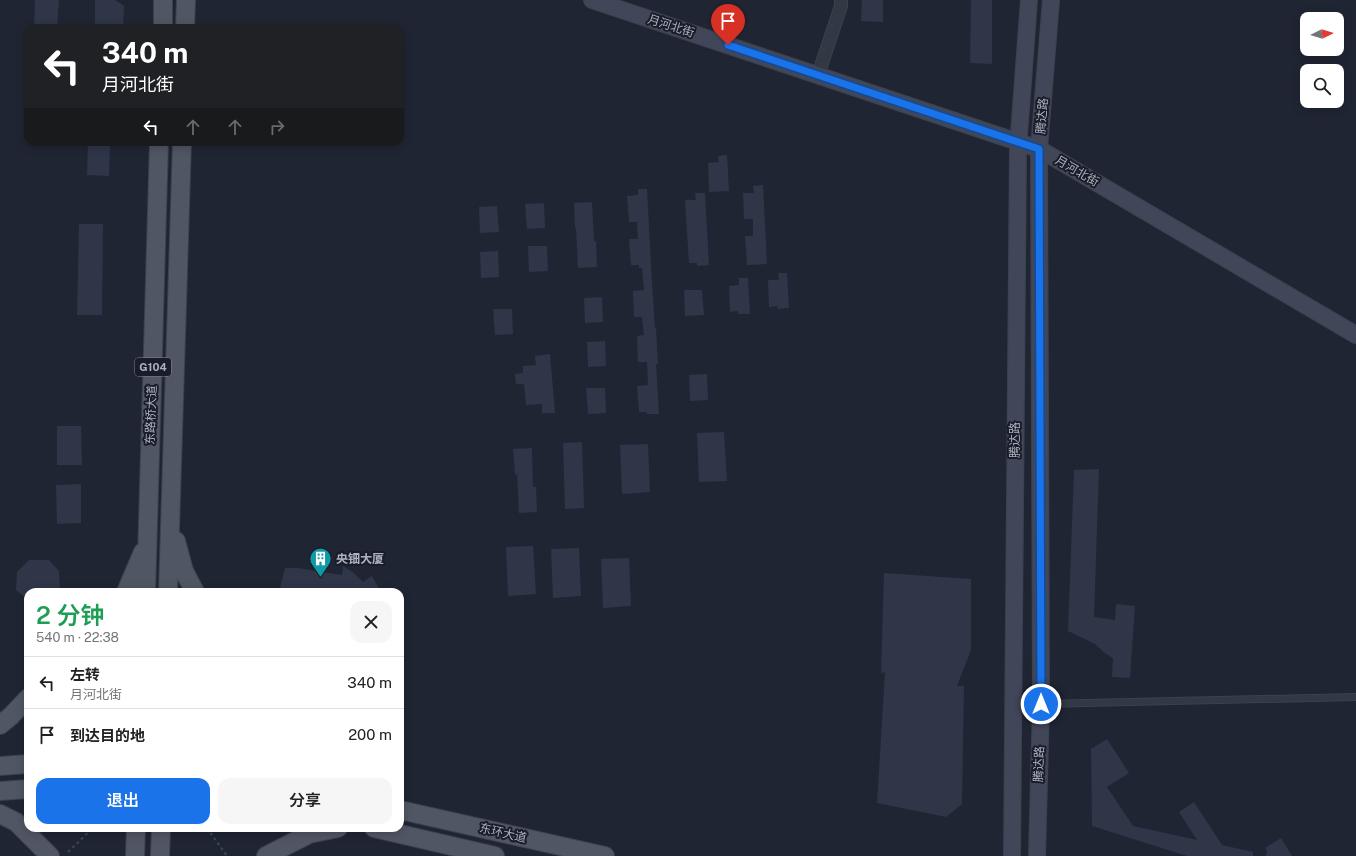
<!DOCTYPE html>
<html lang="zh">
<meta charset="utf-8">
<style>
body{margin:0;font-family:"Public Sans","Noto Sans SC",sans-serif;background:#f6f6f6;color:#202124;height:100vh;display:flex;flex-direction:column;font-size:15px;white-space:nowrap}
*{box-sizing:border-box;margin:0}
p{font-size:13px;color:#757577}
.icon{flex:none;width:22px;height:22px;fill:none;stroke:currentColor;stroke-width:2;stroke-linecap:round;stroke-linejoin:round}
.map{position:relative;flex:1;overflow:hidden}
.details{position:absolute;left:24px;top:588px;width:380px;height:244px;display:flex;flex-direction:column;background:#fff;border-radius:12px;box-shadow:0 2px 10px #0003}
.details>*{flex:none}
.guide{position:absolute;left:24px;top:24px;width:380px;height:122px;border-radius:12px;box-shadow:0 2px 10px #0003;background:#202124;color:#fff;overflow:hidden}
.needle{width:26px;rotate:85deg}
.tools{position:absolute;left:1300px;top:12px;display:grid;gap:8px}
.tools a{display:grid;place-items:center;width:44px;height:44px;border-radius:8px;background:#fff;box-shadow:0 2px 10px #0003;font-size:20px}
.pin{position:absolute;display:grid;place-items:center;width:34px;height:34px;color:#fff;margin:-41px -17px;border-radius:50% 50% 50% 0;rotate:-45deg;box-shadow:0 0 4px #0007}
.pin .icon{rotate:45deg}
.me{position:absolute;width:44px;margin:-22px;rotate:0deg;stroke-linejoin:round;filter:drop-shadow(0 0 3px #0008)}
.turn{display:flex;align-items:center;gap:14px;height:84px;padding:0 12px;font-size:18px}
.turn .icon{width:52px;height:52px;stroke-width:2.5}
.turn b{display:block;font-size:28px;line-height:34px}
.lanes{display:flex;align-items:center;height:38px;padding:0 12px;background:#0003;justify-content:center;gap:20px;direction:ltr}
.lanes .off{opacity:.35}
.round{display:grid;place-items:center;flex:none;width:42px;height:42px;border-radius:12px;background:#f6f6f6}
.head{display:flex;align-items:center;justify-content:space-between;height:68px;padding:0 12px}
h1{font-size:24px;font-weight:600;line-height:30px;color:#1e9e55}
.primary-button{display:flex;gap:8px;margin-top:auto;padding:8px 12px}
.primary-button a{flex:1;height:46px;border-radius:12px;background:#1a73e8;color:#fff;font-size:16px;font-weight:600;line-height:46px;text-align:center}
.primary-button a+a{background:#f6f6f6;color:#202124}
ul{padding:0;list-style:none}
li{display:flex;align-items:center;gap:12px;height:52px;padding:0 12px;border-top:1px solid #e0e0e0}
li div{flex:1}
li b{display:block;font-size:15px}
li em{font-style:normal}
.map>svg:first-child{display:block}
.building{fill:#2f3648}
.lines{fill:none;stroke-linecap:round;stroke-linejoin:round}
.lane-casing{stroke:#3c414e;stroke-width:8}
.street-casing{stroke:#3c414e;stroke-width:14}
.secondary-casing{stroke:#3c414e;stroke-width:18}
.primary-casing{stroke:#3c414e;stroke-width:20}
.path{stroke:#3a494e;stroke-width:2;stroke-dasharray:3 3;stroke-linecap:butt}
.lane{stroke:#333845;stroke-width:6}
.street{stroke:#333845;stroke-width:12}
.secondary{stroke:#414658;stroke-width:16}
.primary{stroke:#515665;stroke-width:18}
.route-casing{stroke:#114b97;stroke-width:10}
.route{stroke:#1a73e8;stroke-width:7}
.labels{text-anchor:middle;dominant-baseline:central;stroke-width:4;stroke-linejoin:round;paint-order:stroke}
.shield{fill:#191d29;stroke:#818594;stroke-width:1}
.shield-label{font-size:11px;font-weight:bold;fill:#adb2c2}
.street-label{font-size:12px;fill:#adb2c2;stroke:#191d29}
.poi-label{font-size:12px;font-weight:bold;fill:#adb2c2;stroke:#191d29;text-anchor:start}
</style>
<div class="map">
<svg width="1356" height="856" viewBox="0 0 1356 856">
<rect width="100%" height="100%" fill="#202534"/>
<path class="building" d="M35,0h24l-2,28h-23z
M95,0h20l9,6 -1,22h-28z
M862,0h21v22l-22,-1z
M971,0h21v64l-22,-1z
M88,142h22l-1,34 -22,-1z
M727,155l2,36 -20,1 -1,-29 11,-1 -1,-6z
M763,185l4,79 -20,1 -2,-29h8v-17h-9l-1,-26h11l-1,-7z
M638,189h9l5,94 3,45h1l2,36h-2l3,50h-12v-2h-8l-2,-26 11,-1 -1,-23h-9l-1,-26 7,-1 -2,-18h-8l-1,-26 11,-1 -2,-22h-3v-3h-8l-2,-26h9l-1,-17h-8l-2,-26 11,-1z
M695,193h10l4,72 -12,1v-3h-8l-4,-63h11z
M592,202l2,39h2l1,26 -19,1 -2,-40h-1l-1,-25z
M544,203l1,25 -18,1 -2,-25z
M497,206l2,26 -19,1 -1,-26z
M79,224h24l-1,91h-25z
M528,246h19l1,25 -19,1z
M498,251l1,26 -18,1 -1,-26z
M778,273h9l2,35 -11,1 -1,-3 -8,1 -1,-27h11z
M739,278h9l2,36h-12v-3l-8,1 -1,-26 10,-1z
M684,290h18l2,25 -19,1z
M602,297l1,25 -18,1 -1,-25z
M493,309h19l1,25 -18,1z
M605,341l1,25 -18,1 -1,-25z
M550,354l5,59h-13v-9l-16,1 -2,-21h-8l-1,-10 8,-1v-7l13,-1 -1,-9z
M707,374l1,26 -18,1 -1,-26z
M586,388h19l1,25 -18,1z
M57,426h24l1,39h-25z
M724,432l3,49 -28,1 -2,-49z
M582,442l2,66 -19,1 -2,-66z
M648,444l2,48 -28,2 -2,-49z
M532,448l1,39h3l1,25 -18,1 -2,-39 -2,1 -2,-26z
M1099,469l-5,148 21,3 1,-16 19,2 -5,72 -18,-1 1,-19 -7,-4 -11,-10 -27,-13 6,-161z
M81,484v39l-24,1 -1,-39z
M533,546l3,48 -28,2 -2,-49z
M579,548l2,48 -28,2 -2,-49z
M629,558l2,48 -28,2 -2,-49z
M29,560h20l10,11 1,21h-32v8l-12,-10 1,-18z
M343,566l11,7 9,9 9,-6 9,16h-102l6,-24h13l44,7z
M884,573l87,6v71l-14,36h7l-2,118 -16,13 -69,-14 8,-131 -4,1z
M1107,739l22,34 -22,14 26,39 64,14 -18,-28 15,-10 28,43 31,7v4h-66l-95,-30 -1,-77z
M1281,838l11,18h-26l1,-6 -2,-2z"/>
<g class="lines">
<defs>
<path id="lane" d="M1042,704l314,-7"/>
<path id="street" d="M818,75l23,-69v-6"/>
<path id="secondary" d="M592,0l447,149 317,186
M1012,856l6,-708 11,-148
M1037,856l4,-152 -2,-555 12,-149"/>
<path id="primary" d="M163,28v-28
M185,28l1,-28
M176,541l8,30 11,21
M126,592l17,-40
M146,592l13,-450
M168,592l14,-450
M0,725l11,-9 17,-18
M0,766l28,-2
M0,791l28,-2
M400,810l205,46
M0,814l16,8 34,34
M374,828l121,28
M135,856l1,-28
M160,856l1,-28
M266,856l43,-22 29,-6"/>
</defs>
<use href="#lane" class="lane-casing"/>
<use href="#street" class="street-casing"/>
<use href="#secondary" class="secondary-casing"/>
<use href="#primary" class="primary-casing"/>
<path class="path" d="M207,828l20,28
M68,852l25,-24"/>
<use href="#lane" class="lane"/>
<use href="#street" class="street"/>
<use href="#secondary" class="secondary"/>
<use href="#primary" class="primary"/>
</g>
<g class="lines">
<defs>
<path id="route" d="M728,45l311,104 2,555"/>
</defs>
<use href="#route" class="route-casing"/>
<use href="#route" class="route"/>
</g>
<defs>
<symbol id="building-pin" viewBox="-11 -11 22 30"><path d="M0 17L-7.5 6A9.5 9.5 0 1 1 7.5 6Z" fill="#0f9aa8" stroke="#191d29"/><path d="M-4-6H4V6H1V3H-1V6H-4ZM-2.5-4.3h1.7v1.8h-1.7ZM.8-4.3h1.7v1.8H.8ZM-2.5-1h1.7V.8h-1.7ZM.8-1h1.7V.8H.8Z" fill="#fff"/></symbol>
</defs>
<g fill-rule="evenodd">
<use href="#building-pin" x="308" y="546" width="25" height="34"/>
</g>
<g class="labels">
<rect class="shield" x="135" y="358" width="36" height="18" rx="3"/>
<g class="shield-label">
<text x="153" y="367">G104</text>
</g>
<g class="street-label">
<text transform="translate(671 26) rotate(18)">月河北街</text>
<text transform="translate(1042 116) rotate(-85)">腾达路</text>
<text transform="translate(1077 171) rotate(30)">月河北街</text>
<text transform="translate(151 415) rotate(-88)">东路桥大道</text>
<text transform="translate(1015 440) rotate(-90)">腾达路</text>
<text transform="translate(1039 764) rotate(-88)">腾达路</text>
<text transform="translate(503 833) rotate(13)">东环大道</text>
</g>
<g class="poi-label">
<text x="336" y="559">央钿大厦</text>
</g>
</g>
</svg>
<div class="tools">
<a><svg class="needle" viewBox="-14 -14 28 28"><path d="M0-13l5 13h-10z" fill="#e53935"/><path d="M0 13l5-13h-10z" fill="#757577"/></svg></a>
<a><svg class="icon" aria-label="search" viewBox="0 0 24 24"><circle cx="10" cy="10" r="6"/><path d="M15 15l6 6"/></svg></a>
</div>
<div class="pin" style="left:728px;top:45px;background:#d93025"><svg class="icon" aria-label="arrive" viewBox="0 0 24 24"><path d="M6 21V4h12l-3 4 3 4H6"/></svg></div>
<svg class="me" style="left:1041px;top:704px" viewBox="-20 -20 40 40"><circle r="17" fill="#1a73e8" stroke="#fff" stroke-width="3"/><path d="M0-11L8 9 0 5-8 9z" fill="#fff"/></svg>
<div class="guide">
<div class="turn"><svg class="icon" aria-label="left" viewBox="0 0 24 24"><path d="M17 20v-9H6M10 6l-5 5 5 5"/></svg><div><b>340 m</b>月河北街</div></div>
<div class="lanes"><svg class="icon" aria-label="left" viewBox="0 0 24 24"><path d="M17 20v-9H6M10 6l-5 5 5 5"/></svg><svg class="icon off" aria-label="ahead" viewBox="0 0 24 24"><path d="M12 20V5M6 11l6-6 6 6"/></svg><svg class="icon off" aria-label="ahead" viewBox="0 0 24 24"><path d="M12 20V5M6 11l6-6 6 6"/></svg><svg class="icon off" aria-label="right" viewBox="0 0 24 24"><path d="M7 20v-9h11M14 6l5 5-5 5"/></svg></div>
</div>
<section class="details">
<div class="head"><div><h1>2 分钟</h1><p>540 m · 22:38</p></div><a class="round"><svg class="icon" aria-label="close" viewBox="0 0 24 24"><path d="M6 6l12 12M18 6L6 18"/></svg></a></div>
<ul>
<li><svg class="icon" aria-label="left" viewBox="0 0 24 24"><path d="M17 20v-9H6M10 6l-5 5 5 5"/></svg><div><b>左转</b><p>月河北街</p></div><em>340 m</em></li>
<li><svg class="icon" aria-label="arrive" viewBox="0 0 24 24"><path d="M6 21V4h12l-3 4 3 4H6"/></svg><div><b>到达目的地</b></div><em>200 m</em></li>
</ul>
<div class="primary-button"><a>退出</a><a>分享</a></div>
</section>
</div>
